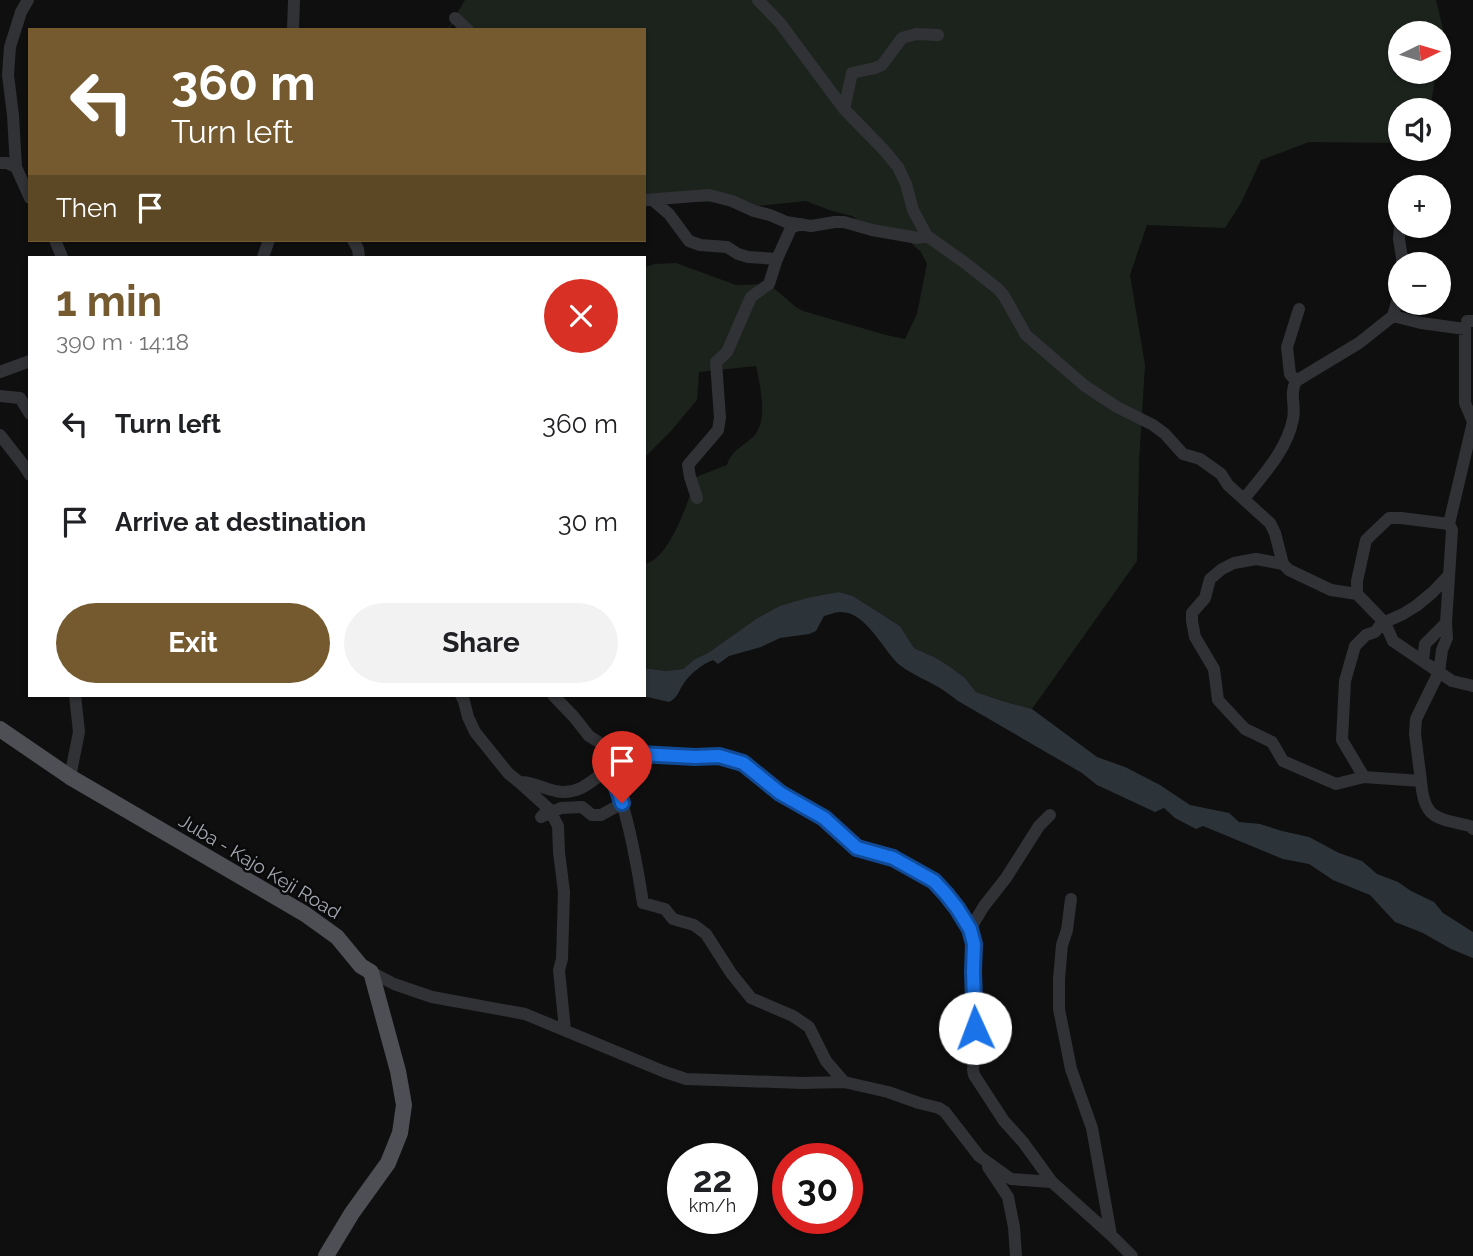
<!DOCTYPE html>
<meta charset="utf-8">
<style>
body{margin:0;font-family:Raleway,sans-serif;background:#f2f2f2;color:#202124;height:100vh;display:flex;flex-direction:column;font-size:26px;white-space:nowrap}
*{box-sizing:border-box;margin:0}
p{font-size:23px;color:#757577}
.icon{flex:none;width:38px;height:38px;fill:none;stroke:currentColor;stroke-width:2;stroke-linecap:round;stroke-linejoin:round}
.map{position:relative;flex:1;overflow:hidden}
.drawer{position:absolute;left:28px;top:256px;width:618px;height:441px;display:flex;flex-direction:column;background:#fff;border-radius:0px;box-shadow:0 2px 5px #0004}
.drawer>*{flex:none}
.guide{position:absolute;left:28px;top:28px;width:618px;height:214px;border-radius:0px;box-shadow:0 2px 5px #0004;background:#755a2f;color:#fff;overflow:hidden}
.needle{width:46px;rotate:85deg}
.buttons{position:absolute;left:1388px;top:21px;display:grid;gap:14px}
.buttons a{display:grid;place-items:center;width:63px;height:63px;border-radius:50%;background:#fff;box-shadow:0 2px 5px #0004;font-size:35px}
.speed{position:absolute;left:667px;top:1143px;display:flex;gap:14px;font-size:35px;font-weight:700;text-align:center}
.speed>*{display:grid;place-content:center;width:91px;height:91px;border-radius:50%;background:#fff;box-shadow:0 2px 5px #0004;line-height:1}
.speed small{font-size:18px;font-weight:400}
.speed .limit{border:10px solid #d22;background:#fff;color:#111}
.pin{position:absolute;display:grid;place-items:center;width:60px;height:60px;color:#fff;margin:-72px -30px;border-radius:50% 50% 50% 0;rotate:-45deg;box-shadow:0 0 7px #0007}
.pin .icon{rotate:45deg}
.me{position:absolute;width:77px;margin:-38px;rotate:358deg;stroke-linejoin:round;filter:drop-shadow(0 0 5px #0008)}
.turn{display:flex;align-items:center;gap:24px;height:147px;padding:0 28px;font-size:32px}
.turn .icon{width:91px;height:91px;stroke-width:2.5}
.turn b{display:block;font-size:49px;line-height:60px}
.then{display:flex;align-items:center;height:66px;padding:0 28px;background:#0003;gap:14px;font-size:26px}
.round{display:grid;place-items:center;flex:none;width:74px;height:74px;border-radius:37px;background:#f2f2f2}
.overview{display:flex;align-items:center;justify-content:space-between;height:119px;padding:0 28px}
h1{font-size:42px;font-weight:700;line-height:52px;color:#755a2f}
.action{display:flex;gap:14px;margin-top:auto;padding:14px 28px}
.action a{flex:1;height:80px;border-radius:42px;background:#755a2f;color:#fff;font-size:28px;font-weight:700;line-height:80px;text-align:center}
.action a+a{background:#f2f2f2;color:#202124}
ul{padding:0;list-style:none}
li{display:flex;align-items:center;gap:21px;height:98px;padding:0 28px}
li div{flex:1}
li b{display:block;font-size:26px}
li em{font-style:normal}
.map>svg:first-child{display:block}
.green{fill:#1c231d}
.water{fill:#2c3439}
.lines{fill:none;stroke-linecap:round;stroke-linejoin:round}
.minor{stroke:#313235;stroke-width:12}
.major{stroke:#4d4f54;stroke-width:16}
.route-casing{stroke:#114b97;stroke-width:18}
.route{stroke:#1a73e8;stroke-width:12}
.labels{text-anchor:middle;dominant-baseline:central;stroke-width:5;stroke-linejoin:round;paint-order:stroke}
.street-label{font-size:19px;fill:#a2a7b0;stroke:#0a0a0b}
</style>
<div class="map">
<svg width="1473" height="1256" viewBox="0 0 1473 1256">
<rect width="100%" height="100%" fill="#0f0f10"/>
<path class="green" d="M465,0h971l7,29 -4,29 -1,-25h-38v39h36l-6,38h-30v33l-91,-1 -48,18 -20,43 -16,25 -78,-3 -17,50 15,90 -6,97 -2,99 -105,148 -30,-8 -26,-9 -11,-14 -16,-12 -13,-8 -22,-10 -14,-22 -47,-30 -14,-4 -83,27 -48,34 -13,6 -12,10 -17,2 -22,-3v-104c26,-4 45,-65 52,-87l31,-12c3,-13 16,-19 26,-28 16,-15 7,-52 3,-71l-57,6 -2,28 -26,31 -25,25 -2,9v-198l11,-3 21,-1 60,22 33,-1 27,23 7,4 83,24 19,4 12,-25 10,-50 -6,-12 -17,-15 -45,-16 -7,-5 -23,-6 -23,-9 -49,5 -73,-6 -40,3v-173h-179l-10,-9 -8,9z"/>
<path class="water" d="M839,592l14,4 47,30 14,22 22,10 13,8 16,12 11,14 26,9 30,8 65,48 28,10 35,18 30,20 39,8 10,9 21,2 22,7 27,6 30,16 23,8 15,13 21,8 13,9 23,11 9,11 30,19v26l-22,-9 -28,-16 -28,-11 -25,-27 -37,-15 -24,-16 -26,-5 -80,-33 -7,3 -21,-11 -11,-10 -9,4 -58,-27 -15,-12 -124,-72c-6,-5 -12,-9 -18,-13 -13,-8 -27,-13 -39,-22 -18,-14 -34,-55 -61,-54 -5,0 -11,3 -16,4l-8,15 -7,3 -29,4 -19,9 -32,9 -11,8 -5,-4c-12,5 -22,13 -29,23 -5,7 -6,15 -15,19l-26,-6 -19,-1h20v-27l22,3 17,-2 12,-10 13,-6 48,-34 24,-13 27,-8z"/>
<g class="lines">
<path class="minor" d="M28,0l-7,12 -11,35 -2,28 5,40 3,52 14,31
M758,0l22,23 64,86 40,41 14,17 8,17 7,26 14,26 37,26 34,27 6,7 22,39 59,51 32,21 36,18 12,9 18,20 17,5 21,15 7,11 42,38 5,10 8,31 6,6 42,20 26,4 28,29 8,18 59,40 21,5
M455,18l13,12
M293,30l1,-30
M844,109l8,-36 23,-5 7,-3 20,-27 14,-4 22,1
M0,163h7l9,4
M644,200l65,-5 23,6 22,10 16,4 16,7 25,4 24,-4h9l28,8 46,8 9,-2
M656,203l13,11 20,27 11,4 27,2 11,7 10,3 29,2
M1400,226l-1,13 4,25
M55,240l7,17
M353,240l5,9 1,8
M263,257l6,-17
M1393,316l28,7 44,6v74l8,19 -24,102 3,6 -6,93 -21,21 -2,16
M1467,321h6
M0,372l30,-11
M1296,381l-6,-7 -3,-27 12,-38
M0,396l20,2 10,16
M0,435l22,28 8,12
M697,498l-7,-21 -2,-12 30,-35 2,-12 -4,-56 11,-10 24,-55 18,-13 8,-25 14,-31 10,-4
M1244,499c19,-24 43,-49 49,-80 3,-15 -4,-24 3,-38l63,-38 34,-27 7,-25
M1283,564l-27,-5 -22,4 -12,6 -12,10 -5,19 -13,15v8l3,16 19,32 4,31 27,29 27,13 11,19 53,23 28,-7
M1449,575l-16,17 -17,14 -13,8 -22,10 -6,8 -9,3 -11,11 -10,35 -3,59 22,37 57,4c3,39 16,37 49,45l3,3
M1357,594v-13l9,-41 23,-22h12l48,6
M461,695l3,6 4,16 7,15 33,41 11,9c14,-1 28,9 43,10 19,1 29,-11 44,-21 7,-5 17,-8 25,-12
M553,695l21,22 15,19 16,10 26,13 9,-5 55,3 24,-1 24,7 37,30 43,26 34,29 36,10 41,23 12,13 11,14 13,21
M609,768c8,12 12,28 15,42 9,31 14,61 19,93l22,6 8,10 21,6 12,9 25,39 20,25 42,18 16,11 17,34 18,21
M70,777l9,-45 -4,-37
M1421,781l-6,-47 1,-15 23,-47 3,-22 5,-12 -1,-15
M519,782l30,27 9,17 1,26 5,40 -2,67 -3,11 6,60
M549,809l-8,8 20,-9 21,-1 10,8h9l22,-12
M1050,815l-11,11 -33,52 -22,28 -14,23 4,15 -1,28 2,37v39l-2,22 1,5 30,46 19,21 29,40 59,53 21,21
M1071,899l-4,31 -5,15 -3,34v30l12,60 21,59 19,107
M371,972l23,12 38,13 93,17 140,58 21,7 116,4 42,-1 44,10 31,11 20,5 6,4 34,44 32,23 41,3
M988,1167l20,30 6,30 2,29"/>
<path class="major" d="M0,729l70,48 235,137 32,23 24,29 10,6 27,99 6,34 -4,28 -12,30 -36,50 -26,43"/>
</g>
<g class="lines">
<defs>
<path id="route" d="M622,803l-9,-28 -4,-7 31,-14 55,3 24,-1 24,7 37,30 44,25 33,30 36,10 41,23 12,13 11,14 13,21 4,15 -1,28 2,56"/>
</defs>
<use href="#route" class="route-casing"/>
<use href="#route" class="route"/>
</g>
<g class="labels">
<g class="street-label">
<text transform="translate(260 866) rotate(31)">Juba - Kajo Keji Road</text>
</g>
</g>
</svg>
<div class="buttons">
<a><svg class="needle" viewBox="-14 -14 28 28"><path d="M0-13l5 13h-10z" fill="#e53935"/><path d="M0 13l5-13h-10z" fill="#757577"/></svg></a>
<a><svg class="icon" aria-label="sound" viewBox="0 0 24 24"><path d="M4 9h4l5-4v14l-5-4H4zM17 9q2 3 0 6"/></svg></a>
<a>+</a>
<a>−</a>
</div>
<div class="speed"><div>22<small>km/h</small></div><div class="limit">30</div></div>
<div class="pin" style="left:622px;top:803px;background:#d93025"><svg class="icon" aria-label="arrive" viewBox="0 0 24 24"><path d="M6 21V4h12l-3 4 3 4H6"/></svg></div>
<svg class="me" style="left:975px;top:1028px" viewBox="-20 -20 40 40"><circle r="19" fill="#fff"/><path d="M0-13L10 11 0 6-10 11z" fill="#1a73e8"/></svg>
<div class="guide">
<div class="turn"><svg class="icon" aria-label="left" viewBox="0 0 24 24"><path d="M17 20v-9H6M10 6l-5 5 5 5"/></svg><div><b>360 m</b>Turn left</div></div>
<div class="then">Then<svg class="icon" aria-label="arrive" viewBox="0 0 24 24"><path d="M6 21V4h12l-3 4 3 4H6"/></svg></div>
</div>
<section class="drawer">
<div class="overview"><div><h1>1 min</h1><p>390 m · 14:18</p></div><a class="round" style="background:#d93025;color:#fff"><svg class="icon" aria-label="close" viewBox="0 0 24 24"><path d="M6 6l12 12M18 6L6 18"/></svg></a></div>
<ul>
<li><svg class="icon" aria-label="left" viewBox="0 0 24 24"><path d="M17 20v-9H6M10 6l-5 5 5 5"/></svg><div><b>Turn left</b></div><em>360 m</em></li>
<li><svg class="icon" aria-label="arrive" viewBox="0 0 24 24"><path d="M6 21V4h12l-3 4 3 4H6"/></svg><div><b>Arrive at destination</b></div><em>30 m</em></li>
</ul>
<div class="action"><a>Exit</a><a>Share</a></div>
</section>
</div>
